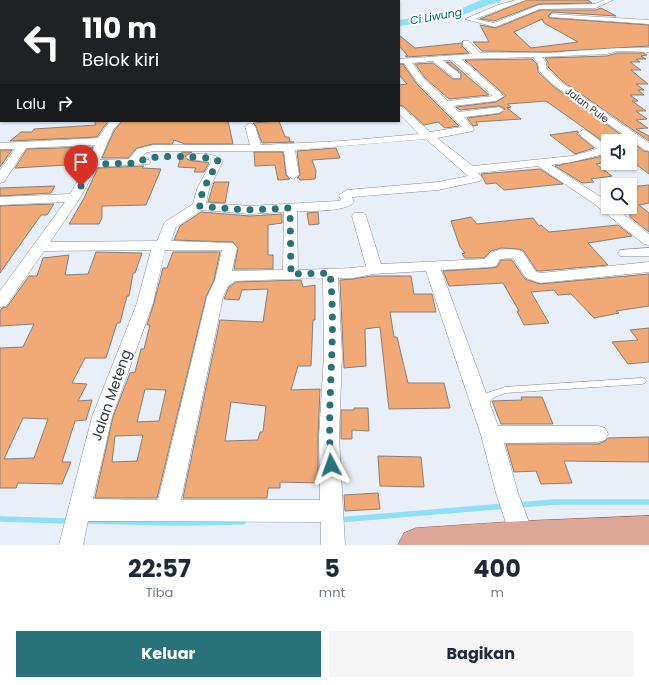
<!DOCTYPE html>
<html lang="id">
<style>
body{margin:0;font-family:Poppins,sans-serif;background:#f6f6f7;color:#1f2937;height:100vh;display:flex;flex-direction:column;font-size:15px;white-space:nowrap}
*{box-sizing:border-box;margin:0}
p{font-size:13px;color:#747a83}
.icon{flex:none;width:22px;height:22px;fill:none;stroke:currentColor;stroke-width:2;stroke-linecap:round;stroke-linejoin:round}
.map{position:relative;height:545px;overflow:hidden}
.side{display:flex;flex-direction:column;background:#fff;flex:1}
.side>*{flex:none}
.top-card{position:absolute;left:0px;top:0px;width:400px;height:122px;box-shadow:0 1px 3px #0004;background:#202124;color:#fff;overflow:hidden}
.controls{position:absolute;left:601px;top:134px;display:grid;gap:8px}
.controls a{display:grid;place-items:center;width:36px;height:36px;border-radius:0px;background:#fff;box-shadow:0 1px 3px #0004;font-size:20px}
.pin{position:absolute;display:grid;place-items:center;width:34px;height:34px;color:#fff;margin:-41px -17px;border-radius:50% 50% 50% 0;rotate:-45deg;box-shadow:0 0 4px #0007}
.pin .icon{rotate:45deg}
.me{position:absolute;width:44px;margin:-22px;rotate:356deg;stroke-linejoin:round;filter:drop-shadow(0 0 3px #0008)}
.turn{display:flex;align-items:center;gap:14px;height:84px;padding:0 16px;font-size:18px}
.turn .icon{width:52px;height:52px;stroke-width:2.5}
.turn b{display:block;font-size:28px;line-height:34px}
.then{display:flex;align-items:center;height:38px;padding:0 16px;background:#0003;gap:8px;font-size:15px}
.eta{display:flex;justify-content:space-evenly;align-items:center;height:68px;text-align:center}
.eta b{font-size:24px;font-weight:700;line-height:28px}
.action{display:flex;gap:8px;margin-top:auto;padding:8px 16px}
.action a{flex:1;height:46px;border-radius:0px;background:#287279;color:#fff;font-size:16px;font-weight:700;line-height:46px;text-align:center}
.action a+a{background:#f6f6f7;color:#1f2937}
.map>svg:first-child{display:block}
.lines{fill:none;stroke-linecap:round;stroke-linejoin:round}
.stream{stroke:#8fdff9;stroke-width:5.5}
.river{fill:#8fdff9;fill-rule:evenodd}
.building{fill:#f1aa75;stroke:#877e78;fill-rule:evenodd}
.lane-casing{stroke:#888e96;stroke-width:1}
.street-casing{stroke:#888e96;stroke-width:1}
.primary-casing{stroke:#915a49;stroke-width:1}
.lane{fill:#fff;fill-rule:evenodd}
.street{fill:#fff;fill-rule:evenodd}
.primary{fill:#dca797;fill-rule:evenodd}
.route{stroke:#287279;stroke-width:7;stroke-dasharray:0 12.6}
.labels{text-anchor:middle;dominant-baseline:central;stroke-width:4;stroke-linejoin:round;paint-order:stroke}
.far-street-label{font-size:10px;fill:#333639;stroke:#fbfcfe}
.far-water-label{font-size:11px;font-style:italic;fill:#006076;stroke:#fbfcfe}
.near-street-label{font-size:14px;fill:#333639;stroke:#fbfcfe}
</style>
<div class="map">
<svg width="649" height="545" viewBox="0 0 649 545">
<rect width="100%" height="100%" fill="#e9eff8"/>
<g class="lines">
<path class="stream" d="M518,505l37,-3h94
M0,519l69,2
M338,520l167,-14
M84,521l95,2 64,-1"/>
<path class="river" d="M481,0h20l-1,2 -12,3 -33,13 -56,8v-6l54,-8z
M0,103h1v10h-1z"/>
</g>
<path class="building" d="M527,0h61l4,3 -53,1 -45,17 -14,-2z
M601,8l15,8 -64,-4 -4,4 2,2 99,7v21l-101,6 -66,-1 -9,-9h16l-9,-17 16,3 44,-18h56zM542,19l2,4 34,19 -47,6 -17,-16z
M399,35l16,13 47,-5v3l7,7 -63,4 -1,-1h3l-9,-10z
M617,53h26l4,2 -6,1 5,3h-10l4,3h-10l11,8h-10l17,14h-12l8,6h-6l6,5h-14l8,6h-6l14,10h-10l11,8 -11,1 12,8 -12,1 13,7v5l-87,-60 -14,-14v-5l-3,-4 62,-2z
M532,59l5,5 1,8 16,15 76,54h-22v4l-62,-44 -39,3 4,3 -4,1 14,11 -45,3 2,3 -5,1 -6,-8 32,-4 6,-5 -6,-3 -39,4 -4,-3 40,-5 10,-6 -41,-36z
M446,62h5l38,33 -40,4 -24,-21 -10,-14 18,-1 20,16h8v-6z
M399,64h4l14,20 42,42 -14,2 -7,-6 -14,3 -21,-19 -4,-1v-20l8,-1 -8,-9z
M94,121h14l-11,16 -87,4 11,-9h11l2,-3 62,-4z
M122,121h106l5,23h-48l-11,-4 -2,4h-19l-16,4 -9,10h-26l12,-27z
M279,121l6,16h4l1,5h4l-32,1 -6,-17 -3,-3z
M578,131l-1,3 17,14 -19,6 -25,-19z
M630,141l14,10 5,1v22l-19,-14z
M93,147l-8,17 -70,4 12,-19z
M336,148l4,10 -28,2 4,11 -1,8 -15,1 -1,-2h-2l3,-3 -3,-24z
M0,150h12l-12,17z
M182,152h10l-7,4 3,4 21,3 -5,9h-10l2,-4 -18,-1z
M254,152h29l3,23 4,4 -12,1 -3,-15 -20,1z
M608,155v7l-12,2 16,12 -21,3 3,3 -12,1 -27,-17z
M144,166l-2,2 19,1 -15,36 -44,1v12l-3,6h-30l14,-24 15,-32z
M540,169l23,15 -59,6 -8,-7 -10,1 -5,-10z
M214,182h15l-4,21 -17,-1z
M649,185v18l-10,2 10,8v19l-19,-15v-30z
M55,186l-4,7 -51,3v-8z
M54,204l-7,11h-6l-41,58v-67z
M201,212l49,4 32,-2v9l-14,2v30h5v14h-39l4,-21 -5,-6 -59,-2 6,-14z
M318,212l1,12 -10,1 -2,-12z
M471,217l6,7 56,-6 6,8 2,-1 8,7 69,-7 14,11 -44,7 20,22 -67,6h-4l-14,-21 -5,-1 -17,-1 -10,3 -7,7h-19l-3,-4 3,-1 -5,-6 -9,-26z
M96,252l46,1 -7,20h-2l-4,23h-2l-7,27h-3l-11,35h-21l-13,25 15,1 -9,17 14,-1 -6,20 -11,1 -13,41h9l-9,22 -44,-1 -2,5h-16v-140l23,-1 11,-23 -34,2v-15l2,-3 5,-1 22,-31h8l6,-18 26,-3 -4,20 23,-1zM23,418l25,1 -14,39 -30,1z
M173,252h47l-6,28 -8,17 -49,201h-62l18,-81 17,-44 5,-1 6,-23h3l6,-24h-3l7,-22 9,-35h4zM145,389l21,1 -7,31 -22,1zM143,435l-6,26 -25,1 3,-26z
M501,260h11l13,19 15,5 109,-10v32l-33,5 3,2 -25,5 -23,-24 -13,1 -4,-5 -23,2 18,31 -25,2 -7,-14h2l-16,-28 -54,3 -6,-15 48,-3 6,-1z
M372,276h39l3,18h18l4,18h-46l4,25h3l11,46h36l6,25 -61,1 -9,-82 -15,2 1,37 -22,2 -4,-88 13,-1z
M301,280l2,7 12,-2v35h-2l-2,46h-13l-7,24 29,-1 -2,48v46l-38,-1v6h-12l-1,10h-84l37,-178 43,2 5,-33 -26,1 -3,10 -15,-1 5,-12 7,-5zM231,402l35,4 -3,26h-3l-2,8 -33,1z
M649,328v34l-21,2 -16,-22 26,-2 -8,-10z
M521,397h21l11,27h-52l-9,-23 30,-1z
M354,408h14l1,23 -17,-1v9h-11v-29h13z
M649,437v25l-85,-1 8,22 -31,1 -5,-13 -22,1 -8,-28h92l7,-3 3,-3z
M378,456l43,1 3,30 -44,-1z
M378,493l2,16 -35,2 -1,-16z"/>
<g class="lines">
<defs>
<path id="lane" d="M642,378l3,1 1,2 -1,2 -3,1 -137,9c-4,2 -10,3 -13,6 -4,5 -4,12 -12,10l-2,-3 9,-13 18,-6z"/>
<path id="street" d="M115,0h6l1,1h-6z
M185,0h8l1,1h-8z
M366,0h8l1,1h-8z
M516,0h10l-51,19 19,4 45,-18 56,-1 10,-4h8l-17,8 -56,1 -45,18 -30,-8 33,-14z
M0,8h1v4h-1z
M552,14l97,6v4l-99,-7 -1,-1z
M0,29h1v4h-1z
M463,41h6l12,12c22,-1 45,0 67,0 34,-2 67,-6 101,-5v4l-32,-1 -10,3 -65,3 4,5v6l15,14 88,61v8l-4,-1 -90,-64 -16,-15 -1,-8 -5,-6 -72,2 43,37 -8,5 -43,5 6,6 40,-5 5,3 -5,3 -35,4 10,12 -1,2 -36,7 36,28 99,-10 25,-7 -19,-16 5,-3 4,1 21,16v6l-36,9 -21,3 50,32 7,5v5h6l35,27v11l-5,-1 -51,-41 -55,-37 -60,7 4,5 -2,3 -42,9 -86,7 2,5c-7,10 -45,9 -57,9l1,59 55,-2 13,-2 -14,-50 2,-3h10l2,3 15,48 104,-5c6,-11 26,-11 37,-8l14,21 5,1 108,-11v10l-109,11 -14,-5 -13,-20 -13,1 -4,7 -5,1 -50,3 57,156h100l7,2 3,6 -3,6 -7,2 -94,1 14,50 17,45 -3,7h-18l-3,-7 -15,-45 -15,-58 -55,-164 -53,3 -20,4h-15l4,77 -3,82 6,108h-24v-23l-233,-1 -5,24h-24l33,-128 45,-114 14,-53 -107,1 -38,55 -6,1v-16l65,-89 -65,3v-8l70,-3 13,-22 12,-27 -69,3 -22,34 -4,1v-13l15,-21h-15v-6l98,-5 12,-17h11l-8,9 -13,30 29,-1 8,-10 16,-4h97l-5,-19 5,-3 5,3 6,19 81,-4 77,-7 -20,-20v-8l3,1 28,25 32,-5 -44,-44 -14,-20h-5v-4l73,-5 -9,-9zM442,60h10l41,36 -45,5 -24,-22 -12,-16 21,-2 21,17h6v-4zM426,139l42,37 -30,6 -91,8 -8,5 2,5 -3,1 -88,5 -44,-3 3,-14 14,-28c-7,-8 -26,-9 -35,-6l-2,2 2,2 23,3 -14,27 -4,15 -28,18 -8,19 -107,1 30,-44 17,-31 52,-3 2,-2 -2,-2 -8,-1 4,-6 8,-2h131l3,24 6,4 6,-4 -4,-25zM201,210l49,4 34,-2 -1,58 -51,1 5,-23 -4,-5 -62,-2 5,-14zM165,250h57l-7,30 -8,17 -49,203 -65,-1 19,-82 41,-114zM323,278l1,77 -5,82 1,63h-139l42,-203 5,-11 7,-5z
M0,80h1v6h-1z
M649,248v8h-29l-2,-3 2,-3z"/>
<path id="primary" d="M649,516v29h-251l6,-12 12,-5 107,-7z"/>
</defs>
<use href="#lane" class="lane-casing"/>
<use href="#street" class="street-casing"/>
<use href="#primary" class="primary-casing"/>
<use href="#lane" class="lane"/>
<use href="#street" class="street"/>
<use href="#primary" class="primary"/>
</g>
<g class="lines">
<path class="route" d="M81,186l12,-22 44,-1c13,-10 56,-6 72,-5l9,3 -15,29 -4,16 46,4 45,-2 1,66 39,-1c7,64 -4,128 1,192"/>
</g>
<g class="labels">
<g class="far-street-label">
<text transform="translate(587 105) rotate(37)">Jalan Pule</text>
</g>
<g class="far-water-label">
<text transform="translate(436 16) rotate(-10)">Ci Liwung</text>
</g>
<g class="near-street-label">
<text transform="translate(111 395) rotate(-71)">Jalan Meteng</text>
</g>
</g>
</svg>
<div class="controls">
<a><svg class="icon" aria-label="sound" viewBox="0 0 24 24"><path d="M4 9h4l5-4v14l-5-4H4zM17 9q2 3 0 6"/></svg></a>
<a><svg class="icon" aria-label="search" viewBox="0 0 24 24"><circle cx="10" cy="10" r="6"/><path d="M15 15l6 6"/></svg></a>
</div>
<div class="pin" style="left:81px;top:186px;background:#d93025"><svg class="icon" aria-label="arrive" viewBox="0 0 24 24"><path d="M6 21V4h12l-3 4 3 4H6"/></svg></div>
<svg class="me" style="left:331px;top:465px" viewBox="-20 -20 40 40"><path d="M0-17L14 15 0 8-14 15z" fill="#287279" stroke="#fff" stroke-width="4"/></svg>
<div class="top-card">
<div class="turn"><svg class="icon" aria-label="left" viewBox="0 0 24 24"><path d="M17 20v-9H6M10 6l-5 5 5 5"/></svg><div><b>110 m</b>Belok kiri</div></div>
<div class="then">Lalu<svg class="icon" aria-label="right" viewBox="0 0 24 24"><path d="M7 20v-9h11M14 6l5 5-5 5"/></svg></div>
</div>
</div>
<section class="side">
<div class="eta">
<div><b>22:57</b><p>Tiba</p></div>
<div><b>5</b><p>mnt</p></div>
<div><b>400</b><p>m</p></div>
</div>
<div class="action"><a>Keluar</a><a>Bagikan</a></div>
</section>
